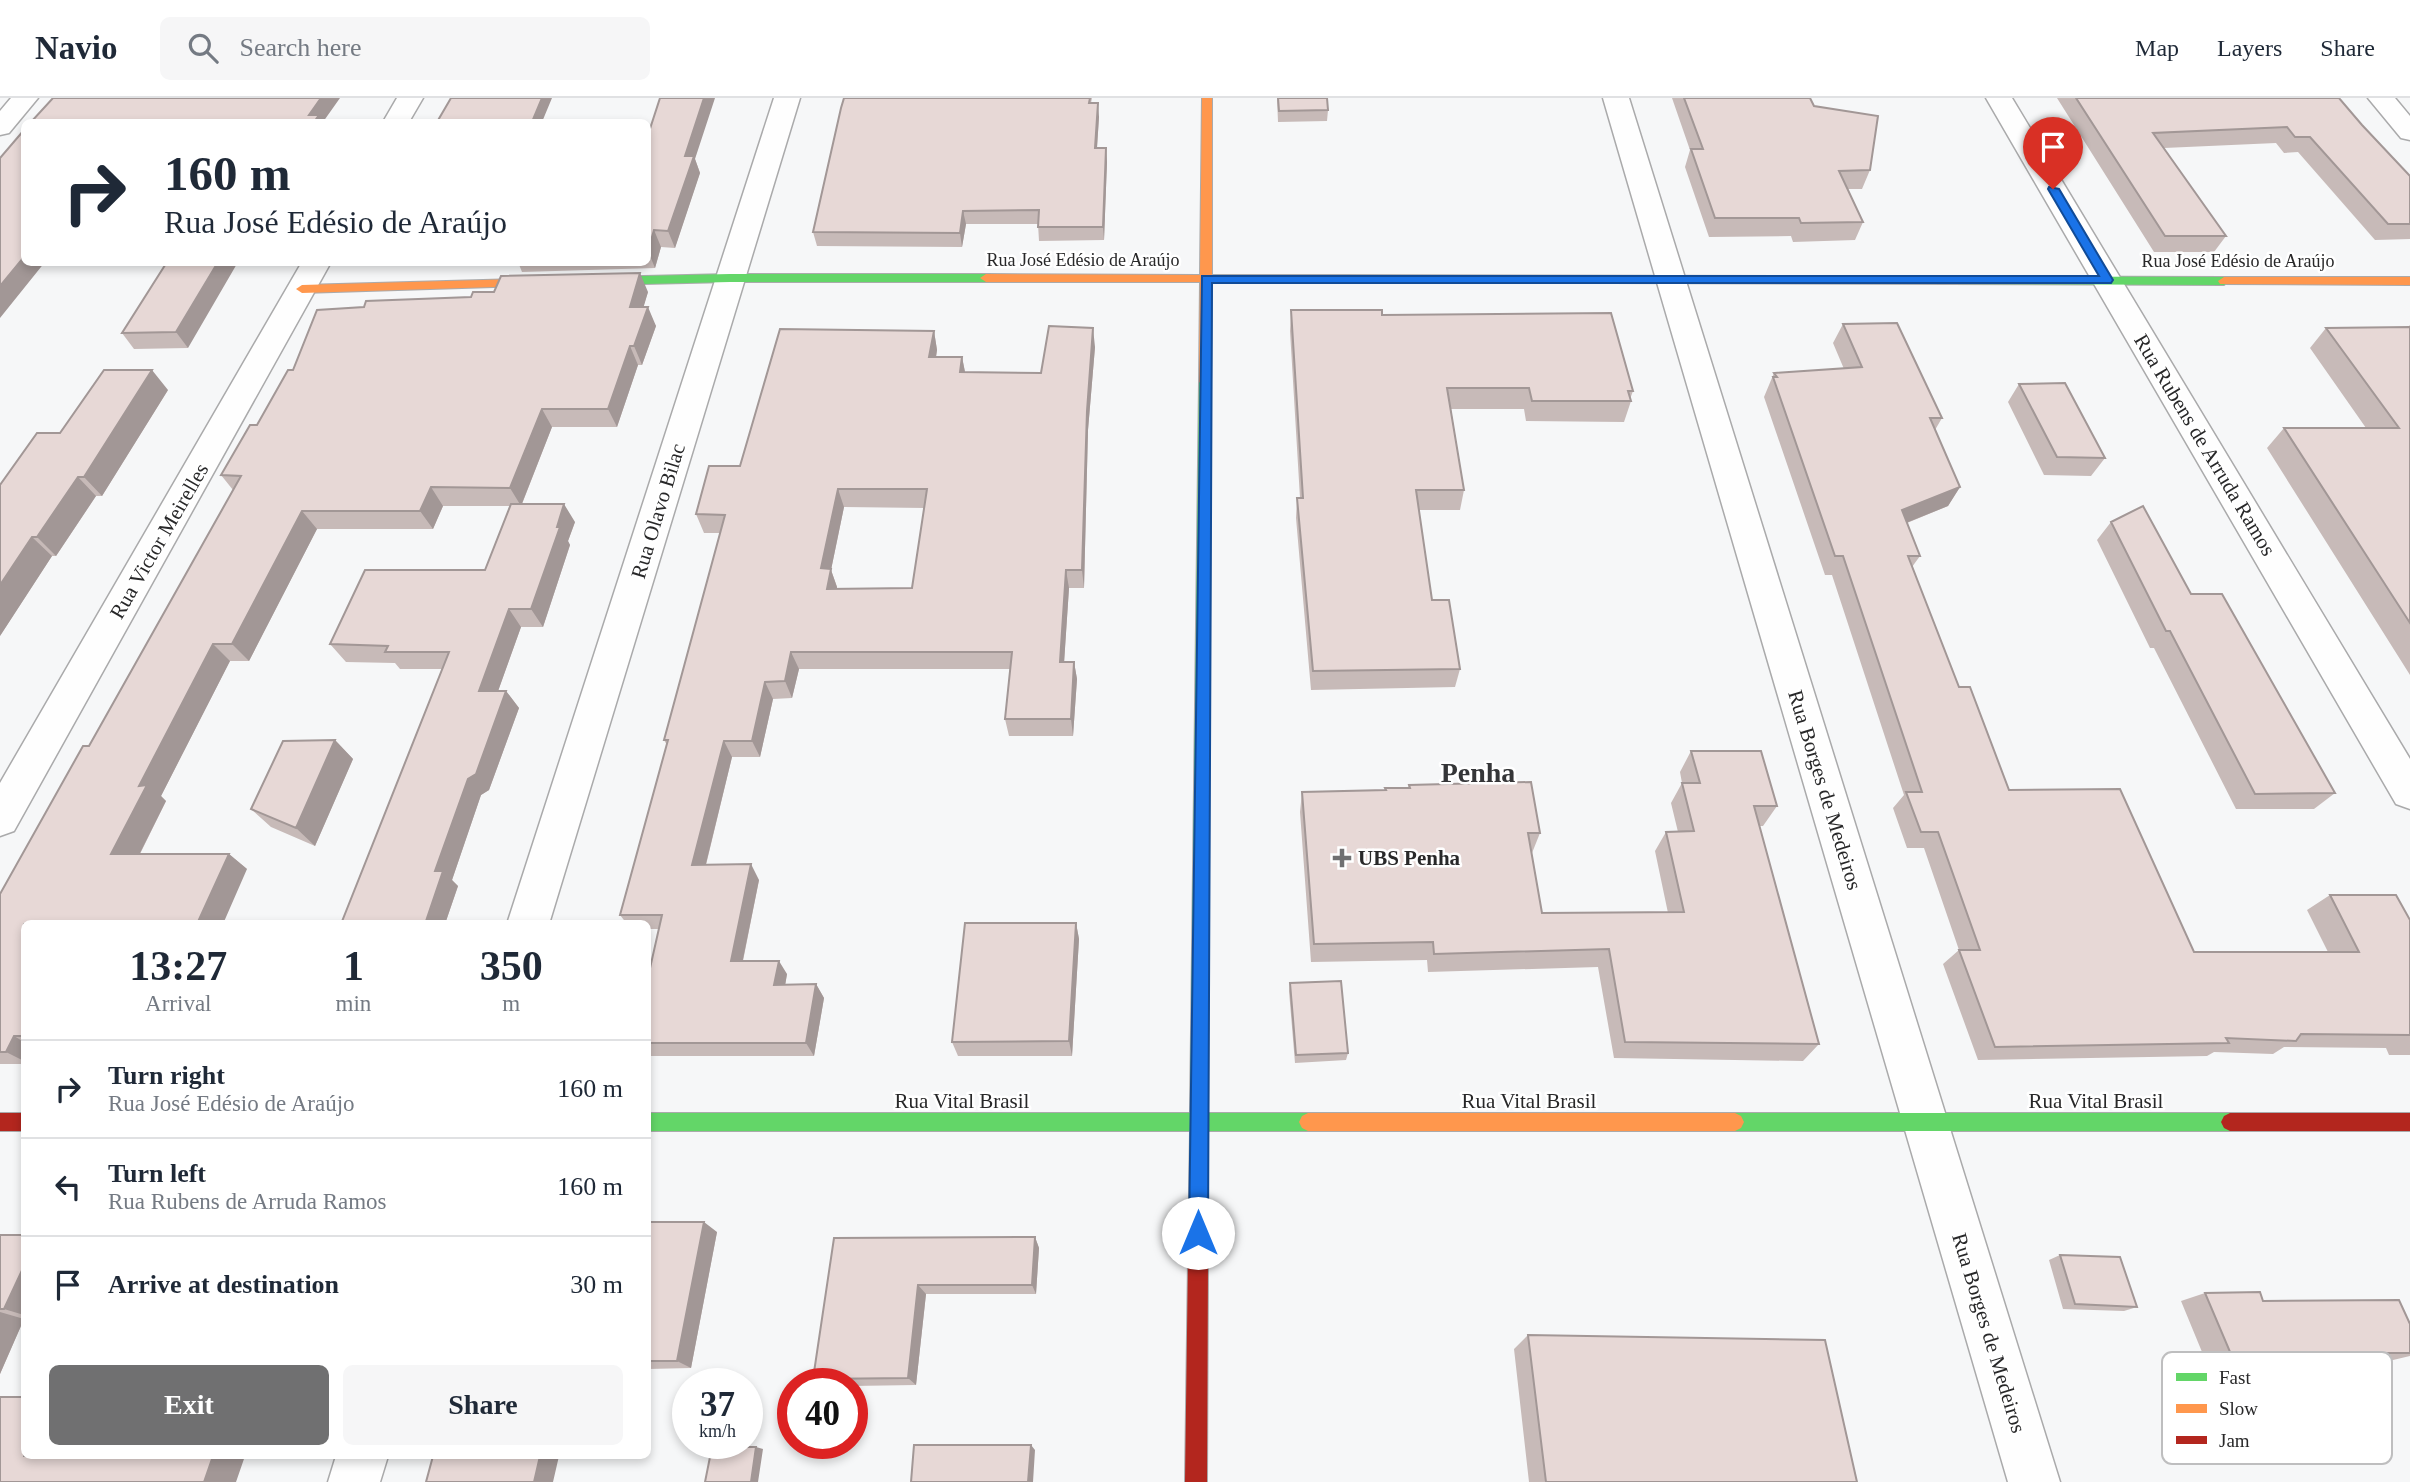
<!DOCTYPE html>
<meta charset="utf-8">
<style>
body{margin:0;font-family:"Times New Roman",serif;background:#f6f6f7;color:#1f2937;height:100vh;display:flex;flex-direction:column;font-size:26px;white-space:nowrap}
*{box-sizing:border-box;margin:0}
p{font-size:23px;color:#747a83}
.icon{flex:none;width:38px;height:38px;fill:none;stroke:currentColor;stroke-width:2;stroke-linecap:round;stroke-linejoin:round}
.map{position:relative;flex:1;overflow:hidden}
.details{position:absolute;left:21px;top:822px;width:630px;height:539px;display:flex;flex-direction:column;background:#fff;border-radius:10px;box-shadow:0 4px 10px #0003}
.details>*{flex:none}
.hud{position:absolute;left:21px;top:21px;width:630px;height:147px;border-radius:10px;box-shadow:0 4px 10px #0003;background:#fff;color:#1f2937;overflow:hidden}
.speed{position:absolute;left:672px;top:1270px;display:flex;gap:14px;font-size:35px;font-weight:700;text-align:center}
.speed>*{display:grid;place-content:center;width:91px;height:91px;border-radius:50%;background:#fff;box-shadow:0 4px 10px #0003;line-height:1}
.speed small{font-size:18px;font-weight:400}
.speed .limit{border:10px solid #d22;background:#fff;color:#111}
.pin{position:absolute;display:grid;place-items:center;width:60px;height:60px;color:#fff;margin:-72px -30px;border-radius:50% 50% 50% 0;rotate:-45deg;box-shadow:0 0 7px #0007}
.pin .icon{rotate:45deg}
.me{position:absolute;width:77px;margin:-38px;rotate:0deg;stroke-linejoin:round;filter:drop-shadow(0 0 5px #0008)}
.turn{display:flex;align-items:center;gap:24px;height:147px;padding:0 28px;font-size:32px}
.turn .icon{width:91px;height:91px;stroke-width:2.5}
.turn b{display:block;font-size:49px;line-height:60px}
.eta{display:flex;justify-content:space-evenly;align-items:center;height:119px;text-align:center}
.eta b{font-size:42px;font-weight:600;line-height:49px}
.action{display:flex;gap:14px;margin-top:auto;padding:14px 28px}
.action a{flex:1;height:80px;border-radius:10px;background:#707071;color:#fff;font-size:28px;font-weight:600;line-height:80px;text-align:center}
.action a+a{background:#f6f6f7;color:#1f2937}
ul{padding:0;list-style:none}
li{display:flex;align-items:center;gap:21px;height:98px;padding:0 28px;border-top:2px solid #e0e1e3}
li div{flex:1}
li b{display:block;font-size:26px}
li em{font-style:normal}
header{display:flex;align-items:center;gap:42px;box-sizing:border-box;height:98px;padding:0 35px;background:#fff;border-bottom:2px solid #e0e1e3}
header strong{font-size:33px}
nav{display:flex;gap:38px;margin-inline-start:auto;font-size:24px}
.search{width:490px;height:63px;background:#f6f6f7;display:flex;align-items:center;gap:18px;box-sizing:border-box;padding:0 24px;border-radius:10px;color:#747a83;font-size:26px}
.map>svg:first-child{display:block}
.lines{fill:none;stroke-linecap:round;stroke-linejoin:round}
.street-casing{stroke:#aaaaab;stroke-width:3}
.fast-casing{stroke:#aaaaab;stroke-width:2}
.slow-casing{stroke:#aaaaab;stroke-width:2}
.jam-casing{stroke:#aaaaab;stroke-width:2}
.street{fill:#fefefe;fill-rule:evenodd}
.fast{fill:#63d668;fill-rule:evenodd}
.slow{fill:#ff974d;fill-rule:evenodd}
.jam{fill:#b3261e;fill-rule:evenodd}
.wall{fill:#c7bab8;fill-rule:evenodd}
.shaded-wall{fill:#a29796}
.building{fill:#e7d8d6;stroke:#a29796;stroke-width:2;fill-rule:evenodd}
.route{fill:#1a73e8;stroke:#114b97;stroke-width:2}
.poi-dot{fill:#707071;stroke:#fff;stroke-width:2.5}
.labels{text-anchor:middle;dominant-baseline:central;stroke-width:5;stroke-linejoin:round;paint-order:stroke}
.far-street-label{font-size:18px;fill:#282829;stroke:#fff}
.street-label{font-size:21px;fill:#282829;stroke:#fff}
.poi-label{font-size:21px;font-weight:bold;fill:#282829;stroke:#fff;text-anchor:start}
.district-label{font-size:28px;font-weight:bold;fill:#353638;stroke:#fff}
.key{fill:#fff;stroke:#bebebf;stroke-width:2}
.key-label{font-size:19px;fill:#282829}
</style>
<header>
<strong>Navio</strong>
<div class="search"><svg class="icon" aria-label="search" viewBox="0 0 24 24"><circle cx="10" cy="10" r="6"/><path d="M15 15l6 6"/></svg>Search here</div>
<nav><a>Map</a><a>Layers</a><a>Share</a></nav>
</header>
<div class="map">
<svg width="2410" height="1384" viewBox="0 0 2410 1384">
<rect width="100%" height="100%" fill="#f6f7f8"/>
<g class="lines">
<defs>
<path id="street" d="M11,0h27l-29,35 -9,2v-24z
M397,0h26l-14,24h-26z
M774,0h26l-251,826h-42z
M1603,0h26l431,1384h-52z
M1986,0h26l398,661v50l-14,-5z
M2368,0h27l15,18v24l-9,-2z
M302,164h29l-317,569 -14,5v-53z
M336,1358h52l-8,26h-52z"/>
<path id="fast" d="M730,176h256l6,4 -6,4h-256l-173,4 -6,-4 6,-4z
M1337,177l887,2 6,4 -6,4 -891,-3 -2,-3z
M1205,280l6,4 -3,731h100l6,3 3,6 -3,6 -6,3h-100v128l-3,7 -7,3 -7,-3 -3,-7 2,-128h-542v-18h542l9,-731z
M1735,1015h495l6,3 3,6 -3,6 -6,3h-495l-6,-3 -3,-6 3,-6z"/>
<path id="slow" d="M1202,0h10v177h125l6,4 -6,4 -125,-1 -1,100 -6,4 -6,-4 1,-100h-214l-6,-4 6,-4 214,1z
M2224,179h186v8l-190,-1 -2,-3z
M557,180l6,4 -2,3 -259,8 -6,-4 6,-4z
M1308,1015h427l6,3 3,6 -3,6 -6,3h-427l-6,-3 -3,-6 3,-6z"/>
<path id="jam" d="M0,1015h24v18h-24z
M2230,1015h180v18h-180l-6,-3 -3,-6 3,-6z
M1198,1151l7,3 3,7 -1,223h-22l3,-223 3,-7z"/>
</defs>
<use href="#street" class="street-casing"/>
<use href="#fast" class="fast-casing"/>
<use href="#slow" class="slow-casing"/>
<use href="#jam" class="jam-casing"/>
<use href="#street" class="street"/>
<use href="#fast" class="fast"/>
<use href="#slow" class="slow"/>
<use href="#jam" class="jam"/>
</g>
<path class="wall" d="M844,0h248l-1,5 8,14 -2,31h9l1,14 -3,78 -65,1 -1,-17h-72l-4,23 -145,-1 -4,-14z
M1277,0h50l1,12 -1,11 -49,1z
M1672,0h138l4,8 56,64 -8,19h-14l15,33 -8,18 -62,2 -2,-6 -82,1 -24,-70 5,-17z
M2057,0h282l23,27 48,51v63l-35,1 -77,-88 -14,1 -8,-10 -112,5 62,88 -12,16h-60z
M648,37l47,24 5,14 -25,75 -14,-1 -6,21 -133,4 -4,-10h130z
M167,164l21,86 -54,1 -12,-16z
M648,194l-5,15 13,19 -14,39h-4l-21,62h-65l-30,77 53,18 -7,19 2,4 -27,82h-22l-23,64h8l13,17 -30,82 -8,5 -29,85 6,6 -13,38h-104l101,-255h-42l-5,-6 -49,-1 -16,-18 155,-74 25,-64h-67l-10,23h-116l-68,132h-19l-69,135 5,5 -26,53h89l18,15 -223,55v140h-24v-170l89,-148 144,-256 -12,-15 36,-50 36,-55z
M1291,212l91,5 251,76 -3,8 1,2 -7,21 -98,-1 -2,-12h-73l13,81 -4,20h-41l13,90 28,69 -5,18 -144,3 -15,-172 1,-20h3l-10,-167z
M1843,226l99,94 -7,12 25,57 -12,19 -41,17 13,33 -8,11 47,120 50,103 185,162h134l-21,-42 23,-15 80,25v135h-21l-3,-7 -102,-1 -11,7 -59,-2 -7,4 -229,4 -35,-96 16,-14 -35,-102h-17l-14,-40 11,-13 -72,-220h-7l-61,-178 10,-24 70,-4 -11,-26z
M2410,227v350l-143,-227 17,-20h82l-56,-80 16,-20 82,-1z
M934,233l3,19 -1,7h26l3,15 76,1 54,-26 -7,83 -4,158h-15l-5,74h10l3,17 -4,57h-64l-4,-17 5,-50h-211l-7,29 -19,1 -13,58h-28l-26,108 53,15 -16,81 44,13 -2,11 31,-1 8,14 -10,58h-166v-79l11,-48h-11v-5h-21l-7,-9 47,-170 -3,-5 56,-207h-16l-8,-19 44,-48zM844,409l81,1 -13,80 -75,1v-2l-6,-17z
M2019,286l86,74 -14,18 -47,-1 -36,-73z
M168,292l-66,106h-6l-40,60h-4l-52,80 60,-203z
M2111,424l80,72 144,199 -21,16h-78l-82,-161h-4l-53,-108z
M335,642l18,19 -38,87 -44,-19 -20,-18z
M1691,653l86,55 -14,20h-4l60,218 -16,17 -189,-3 -16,-91 -170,5 -1,-12 -116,2 -11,-150 2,-20 83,-2v-2h23l1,-3 131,48 -8,20h-1l11,60h126l-13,-62 11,-19h12l-7,-29 11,-20 -2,-11z
M1076,825l3,16 -7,117h-114l-6,-14z
M1290,885l58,70 -2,7 -51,3 -6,-72z
M648,1124l69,10 -26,136 -43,1z
M0,1137h24v84l-24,55z
M1035,1139l4,11 -3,46h-110l-10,91 -64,1v-2h-31l-8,-5 21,-141z
M2060,1157l77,52 -13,4 -61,-2 -14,-49z
M2205,1195l205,31v32l-17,4h-40l13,28 -29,6 -116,4 -40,-97z
M1528,1237l329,147h-328l-15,-133z"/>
<path class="shaded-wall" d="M321,0h19l-17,24h-10l-4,-7z
M542,0h10l-10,24h-10z
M704,0h11l-20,61 5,14 -25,75 -7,-17 17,-75z
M1098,5l1,14 -3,45 -1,-14z
M1106,50l1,14 -3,78 -1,-13z
M963,113l3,13 -4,23 -2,-14z
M654,132l7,17 -6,21 -7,-17z
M24,159v5h21l-45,56v-32z
M218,164h20l-50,86 -12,-16z
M640,175l8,19 -10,34 -8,-19z
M648,209l8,19 -14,39 -8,-19z
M1093,230l2,19 -7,83 -4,158 -2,-18 5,-159z
M934,233l3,19 -4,26 -4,-19z
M630,248l8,19 -21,62 -9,-18z
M962,259l4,20 -6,-5z
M152,272l16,20 -66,106 -18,-19z
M542,311l10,18 -31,79 -11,-18z
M78,379l18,19 -40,60 -19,-19z
M431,389l12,19 -10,23 -13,-18z
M1960,389l-12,19 -57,23 11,-19z
M838,391l6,18 -13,63 6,17 -3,20 -13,-39z
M564,406l11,18 -7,19 2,4 -27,82 -12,-18z
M302,413l15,18 -68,132 -17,-17z
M32,439l20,19 -52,80v-51z
M1066,472l3,18 -6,91 -3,-17z
M509,511l12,18 -29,81 -13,-17z
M213,546l17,17 -69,135 5,5 -34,68 -21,-15 28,-68z
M791,554l8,17 -7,29 -7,-17z
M1074,564l3,17 -4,57 -2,-17z
M765,584l8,17 -13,58 -8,-16z
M506,593l13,17 -30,82 -8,5 -29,85 6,6 -13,38h-20l10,-53 33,-92z
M335,642l18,19 -38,87 -19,-18z
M724,643l8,16 -30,123 -10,-15z
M229,756l18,15 -24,55h-26z
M751,766l8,16 -19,94 -9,-13z
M1076,825l3,16 -7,117 -3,-15z
M779,863l8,13 -4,24 -9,-13z
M816,886l8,14 -10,58 -8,-13z
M14,938l10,6v19l-18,-9z
M704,1124l13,10 -26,136 -14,-7z
M1035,1139l4,11 -3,46 -4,-9z
M24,1168v49l-20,-6z
M918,1187l8,9 -10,91 -8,-7z
M0,1214l24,7 -24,55z
M1031,1347l4,5 -2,32h-5z
M756,1349l7,2 -5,33h-7z
M213,1358h32l-9,26h-32z
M540,1358h19l-6,26h-19z"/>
<path class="building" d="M53,0h268l-12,17h10l-5,7h-283z
M451,0h91l-10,24h-99h4z
M660,0h44l-19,58h9l-26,75 -14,-1 -6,21v-116z
M844,0h246l-1,5h9l-3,45h11l-3,79h-65l1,-17 -76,1 -3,22 -147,-1 28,-124z
M1278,0h49l1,12 -49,1z
M1684,0h126l4,8 64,10 -8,54 -31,1 24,51 -62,1 -2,-5h-84l-24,-69h12z
M2076,0h263l23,27 48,51v48h-22l-78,-87h-15l-8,-10 -134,6 73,103h-61z
M24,32v127l-24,29v-128z
M167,164h51l-42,70 -54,1z
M640,175l-10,34h18l-14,39h-4l-22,63h-66l-32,79 -79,-1 -11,24h-118l-70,133h-19l-74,142 8,-1 -36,69h118l-32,70h-173v112h-10l-8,16h-6v-158l83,-148h6l152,-270 -20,-1 29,-50h7l31,-55h5l24,-60 47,-3 2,-6 105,-4 2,-5h21l7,-16z
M1291,212h91v5l229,-2 22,78h-5l3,10h-99l-3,-13h-82l17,102h-48l16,110h17l11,69 -147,2 -16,-173h6z
M1897,225l45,95h-12l30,69 -58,23 18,46h-12l51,131h11l39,103 111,-1 74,163h165l-29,-57h66l14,25v115l-109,-1 -5,7 -70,-3 3,5 -234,4 -36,-97h21l-42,-118h-17l-15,-40h16l-79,-236h-8l-62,-179h4l-3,-4 88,-6 -19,-43z
M1049,228l44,2 -6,83 -5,159h-16l-6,92h14l-3,57h-66l7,-67h-221l-6,29 -20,1 -13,59h-28l-32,124 59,-1 -20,97h48l-5,24 42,-1 -10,59h-158v-66l14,-62h-42l48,-175h-4l61,-225 -29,-1 13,-48h31l40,-137 154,2 -5,26h33l-2,15 81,1zM838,391h89l-15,99 -85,1 4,-20 -10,-1z
M2410,229v296l-126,-195h115l-73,-100z
M104,272h48l-68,107h-6l-41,60h-5l-32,48v-100l37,-52h23z
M2065,285l40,75 -48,-1 -38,-73z
M511,406h53l-7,23h3l-29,82h-22l-30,82h27l-30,83 -8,5 -33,92h8l-18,53h-84l108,-272h-64l3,-6 -58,-2 35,-74h120z
M2143,408l48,88h31l113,199 -80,1 -85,-163h-4l-55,-109z
M335,642l-39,88 -45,-19 32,-68z
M1691,653h70l16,55h-23l65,238 -194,-2 -16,-93 -175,5 -1,-12 -119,2 -12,-152 84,-2 -1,-2h25l-1,-3 122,-3 9,51h-12l14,80 142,-1 -18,-80 28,-1 -12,-48h18z
M965,825h111l-7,118 -117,1z
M1341,883l7,72 -52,2 -6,-72z
M648,1124h56l-27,139h-29z
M0,1137h24v31l-20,43h-4z
M1035,1139l-3,48h-114l-10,93 -95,1 21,-141z
M2060,1157l60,2 17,50 -62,-3z
M2260,1194l3,9 136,-1 11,24v29h-60l16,35 -119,4 -42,-99z
M1528,1237l297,5 32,142h-311z
M0,1299h24v59h189l-9,26h-204z
M914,1347h117l-3,37h-117z
M712,1349h44l-5,35h-46z
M433,1358h107l-6,26h-108z"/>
<path class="route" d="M2049,89l10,2 54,91 -2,3h-899l-4,950 -3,7 -7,3 -6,-3 -3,-7 13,-957h897l-51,-87z"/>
<path class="poi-dot" d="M1338.5 749.5h7v7h7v7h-7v7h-7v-7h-7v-7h7z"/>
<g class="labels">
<g class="far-street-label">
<text x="1083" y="162">Rua José Edésio de Araújo</text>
<text x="2238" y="163">Rua José Edésio de Araújo</text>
</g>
<g class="street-label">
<text transform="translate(2205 347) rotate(59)">Rua Rubens de Arruda Ramos</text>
<text transform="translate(658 413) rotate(-73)">Rua Olavo Bilac</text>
<text transform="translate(159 443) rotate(-60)">Rua Victor Meirelles</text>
<text transform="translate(1825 692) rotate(73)">Rua Borges de Medeiros</text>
<text x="962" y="1003">Rua Vital Brasil</text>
<text x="1529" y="1003">Rua Vital Brasil</text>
<text x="2096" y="1003">Rua Vital Brasil</text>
<text transform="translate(1989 1235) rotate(73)">Rua Borges de Medeiros</text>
</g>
<g class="poi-label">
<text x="1358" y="760">UBS Penha</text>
</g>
<g class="district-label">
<text x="1478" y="674">Penha</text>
</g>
</g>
<rect x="2162" y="1254" width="230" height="112" rx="10" class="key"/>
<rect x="2176" y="1275" width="31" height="8" fill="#63d668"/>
<rect x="2176" y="1306" width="31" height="9" fill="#ff974d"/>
<rect x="2176" y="1338" width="31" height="8" fill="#b3261e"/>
<g class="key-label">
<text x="2219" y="1286">Fast</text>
<text x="2219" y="1317">Slow</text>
<text x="2219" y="1349">Jam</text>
</g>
</svg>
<div class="speed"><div>37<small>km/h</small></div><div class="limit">40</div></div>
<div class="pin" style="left:2053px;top:91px;background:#d93025"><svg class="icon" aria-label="arrive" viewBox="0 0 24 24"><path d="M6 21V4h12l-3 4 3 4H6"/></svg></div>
<svg class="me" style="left:1198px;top:1135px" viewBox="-20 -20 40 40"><circle r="19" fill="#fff"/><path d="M0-13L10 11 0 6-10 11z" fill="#1a73e8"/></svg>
<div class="hud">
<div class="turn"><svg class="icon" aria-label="right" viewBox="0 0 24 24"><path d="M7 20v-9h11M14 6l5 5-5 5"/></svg><div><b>160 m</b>Rua José Edésio de Araújo</div></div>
</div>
<section class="details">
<div class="eta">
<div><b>13:27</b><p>Arrival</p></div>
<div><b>1</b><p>min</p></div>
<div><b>350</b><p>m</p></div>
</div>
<ul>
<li><svg class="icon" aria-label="right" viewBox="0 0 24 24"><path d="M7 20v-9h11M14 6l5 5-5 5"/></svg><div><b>Turn right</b><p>Rua José Edésio de Araújo</p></div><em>160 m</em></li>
<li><svg class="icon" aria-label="left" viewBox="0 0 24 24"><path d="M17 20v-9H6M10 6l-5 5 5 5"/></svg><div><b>Turn left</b><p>Rua Rubens de Arruda Ramos</p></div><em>160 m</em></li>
<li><svg class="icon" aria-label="arrive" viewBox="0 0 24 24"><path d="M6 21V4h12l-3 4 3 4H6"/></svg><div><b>Arrive at destination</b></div><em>30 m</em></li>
</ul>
<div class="action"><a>Exit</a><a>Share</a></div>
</section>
</div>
